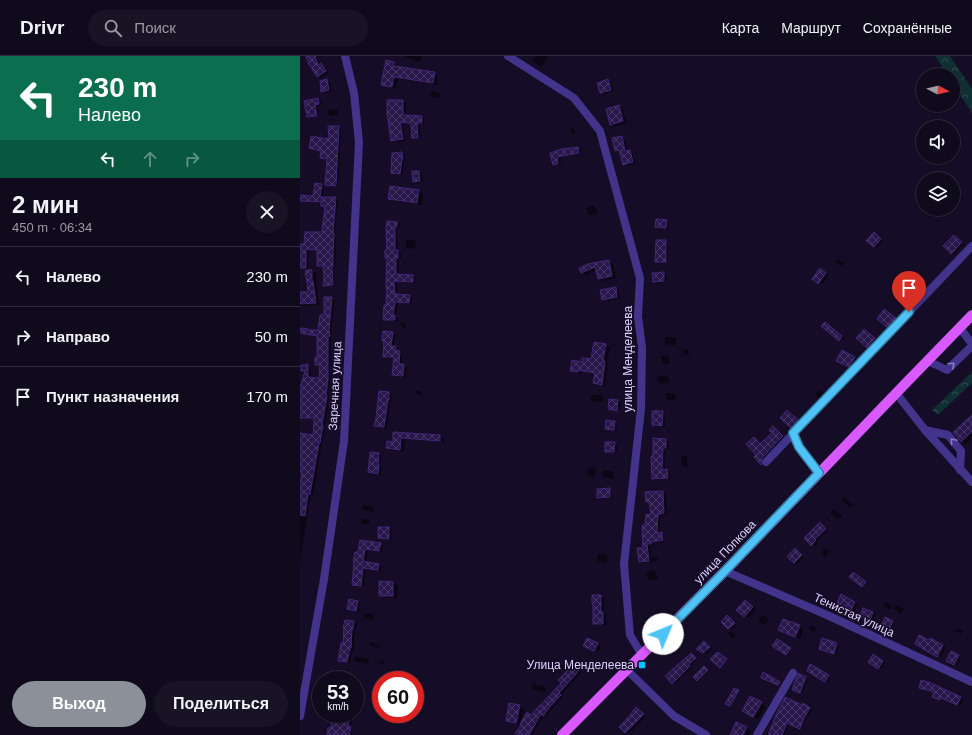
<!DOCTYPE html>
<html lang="ru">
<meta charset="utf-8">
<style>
body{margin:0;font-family:Arial,sans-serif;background:#191326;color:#f1f3f6;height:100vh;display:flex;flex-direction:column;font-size:15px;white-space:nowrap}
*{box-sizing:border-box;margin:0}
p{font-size:13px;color:#9c9aa4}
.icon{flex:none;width:22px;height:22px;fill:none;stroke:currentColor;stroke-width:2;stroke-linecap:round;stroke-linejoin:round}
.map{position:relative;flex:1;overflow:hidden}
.side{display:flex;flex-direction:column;background:#100a1d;width:300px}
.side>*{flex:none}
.guide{background:#0b6e4f;color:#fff;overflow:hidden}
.needle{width:26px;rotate:97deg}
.buttons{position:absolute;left:616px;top:12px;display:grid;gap:8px}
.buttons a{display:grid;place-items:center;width:44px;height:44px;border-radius:50%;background:#100a1d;box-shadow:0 1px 3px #0004,0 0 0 1px #302b3b;font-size:20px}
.speed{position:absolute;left:12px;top:615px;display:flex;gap:8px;font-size:20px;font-weight:700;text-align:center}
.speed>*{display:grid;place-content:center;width:52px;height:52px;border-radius:50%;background:#100a1d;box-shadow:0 1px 3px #0004,0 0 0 1px #302b3b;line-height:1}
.speed small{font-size:10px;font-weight:400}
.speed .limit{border:6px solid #d22;background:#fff;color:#111}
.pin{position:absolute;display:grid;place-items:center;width:34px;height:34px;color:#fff;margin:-41px -17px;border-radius:50% 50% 50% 0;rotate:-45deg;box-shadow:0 0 4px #0007}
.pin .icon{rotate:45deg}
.me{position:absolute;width:44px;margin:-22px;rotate:45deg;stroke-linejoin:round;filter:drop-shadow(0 0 3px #0008)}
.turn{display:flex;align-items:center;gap:14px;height:84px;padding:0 12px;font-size:18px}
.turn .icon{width:52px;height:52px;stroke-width:2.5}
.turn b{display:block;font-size:28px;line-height:34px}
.lanes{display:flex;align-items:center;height:38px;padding:0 12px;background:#0003;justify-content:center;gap:20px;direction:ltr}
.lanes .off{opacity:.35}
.round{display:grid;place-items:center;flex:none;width:42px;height:42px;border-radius:21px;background:#191326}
.overview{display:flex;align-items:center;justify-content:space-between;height:68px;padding:0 12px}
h1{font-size:24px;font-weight:700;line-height:30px}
.primary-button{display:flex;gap:8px;margin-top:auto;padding:8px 12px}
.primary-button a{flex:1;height:46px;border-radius:24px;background:#8c9099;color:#fff;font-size:16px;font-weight:700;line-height:46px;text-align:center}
.primary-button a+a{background:#191326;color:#f1f3f6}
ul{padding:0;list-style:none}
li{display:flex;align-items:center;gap:12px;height:60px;padding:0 12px;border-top:1px solid #302b3b}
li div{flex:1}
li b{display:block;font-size:15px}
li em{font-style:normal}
header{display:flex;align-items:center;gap:24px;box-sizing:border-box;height:56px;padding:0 20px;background:#100a1d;border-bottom:1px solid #302b3b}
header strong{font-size:19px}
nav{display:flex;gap:22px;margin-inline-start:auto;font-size:14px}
.search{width:280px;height:36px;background:#191326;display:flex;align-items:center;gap:10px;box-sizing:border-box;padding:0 14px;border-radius:22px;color:#9c9aa4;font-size:15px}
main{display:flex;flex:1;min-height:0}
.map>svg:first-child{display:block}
.forest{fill:url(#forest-crowns)}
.shadow{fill:#0007}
.building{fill:url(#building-cross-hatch);stroke:#422679}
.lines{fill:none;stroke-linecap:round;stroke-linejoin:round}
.minor{stroke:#42338b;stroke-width:8}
.major{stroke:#d85aff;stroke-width:10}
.oneway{stroke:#887bbf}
.route-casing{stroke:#337fa1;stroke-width:10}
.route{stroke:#4fc3f7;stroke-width:7}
.poi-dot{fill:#00c2fe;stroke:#150d27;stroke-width:1.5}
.labels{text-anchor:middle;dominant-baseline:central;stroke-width:3;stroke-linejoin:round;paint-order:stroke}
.street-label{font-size:12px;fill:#ded3ff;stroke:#150d27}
.poi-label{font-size:12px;fill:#ded3ff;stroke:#150d27;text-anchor:end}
</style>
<header>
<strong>Drivr</strong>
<div class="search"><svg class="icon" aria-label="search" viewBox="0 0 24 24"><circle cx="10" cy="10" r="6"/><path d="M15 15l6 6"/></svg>Поиск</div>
<nav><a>Карта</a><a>Маршрут</a><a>Сохранённые</a></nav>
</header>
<main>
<section class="side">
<div class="guide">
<div class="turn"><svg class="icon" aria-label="left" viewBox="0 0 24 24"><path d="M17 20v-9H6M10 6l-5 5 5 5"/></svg><div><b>230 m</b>Налево</div></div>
<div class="lanes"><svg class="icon" aria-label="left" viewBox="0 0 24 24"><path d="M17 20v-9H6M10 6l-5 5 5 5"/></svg><svg class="icon off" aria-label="ahead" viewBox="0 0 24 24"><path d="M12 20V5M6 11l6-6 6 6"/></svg><svg class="icon off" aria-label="right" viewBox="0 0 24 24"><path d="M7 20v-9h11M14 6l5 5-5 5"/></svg></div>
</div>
<div class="overview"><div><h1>2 мин</h1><p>450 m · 06:34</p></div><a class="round"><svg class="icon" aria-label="close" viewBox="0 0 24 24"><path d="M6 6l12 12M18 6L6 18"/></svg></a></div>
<ul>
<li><svg class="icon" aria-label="left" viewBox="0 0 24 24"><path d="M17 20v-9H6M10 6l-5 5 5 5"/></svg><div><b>Налево</b></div><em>230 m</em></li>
<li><svg class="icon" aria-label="right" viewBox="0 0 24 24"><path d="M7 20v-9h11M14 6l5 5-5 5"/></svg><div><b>Направо</b></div><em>50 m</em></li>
<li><svg class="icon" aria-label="arrive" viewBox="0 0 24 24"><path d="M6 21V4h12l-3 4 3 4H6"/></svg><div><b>Пункт назначения</b></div><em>170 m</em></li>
</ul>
<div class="primary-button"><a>Выход</a><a>Поделиться</a></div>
</section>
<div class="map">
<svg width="672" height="679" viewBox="0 0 672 679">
<defs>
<pattern id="forest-crowns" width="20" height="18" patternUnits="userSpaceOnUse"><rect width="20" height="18" fill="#0f2f32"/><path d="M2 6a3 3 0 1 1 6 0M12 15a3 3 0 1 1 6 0" fill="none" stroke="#324c51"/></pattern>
<pattern id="building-cross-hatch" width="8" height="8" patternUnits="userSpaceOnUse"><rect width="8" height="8" fill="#28174a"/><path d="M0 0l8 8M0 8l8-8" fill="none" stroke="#473865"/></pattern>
</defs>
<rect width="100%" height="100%" fill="#150d27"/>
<path class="forest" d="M635,0h15l22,33v24l-19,-29v-9h-6z
M672,316v11l-34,32 -6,-5z"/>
<path class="shadow" d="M6,0h10l2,3 2,5 3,2 5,7 -7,5 -3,-2 -10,-17z
M103,0h20l-3,6z
M236,0h10l2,1 -7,10 -9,-6z
M94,7l4,2v2l36,6 4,2 -1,10 -39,-6 -2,10 -10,-3 -4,-2z
M308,24l3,2 3,9 -10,3 -3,-2z
M27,25l3,1 2,10 -7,1 -3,-2 -1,-9z
M131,35l7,2 3,1 -1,4 -7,-1 -3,-2z
M18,43l3,2 1,4 -4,1 1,11 -8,1 -3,-2z
M103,45l3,2v13l16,1 3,2 -1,5h-4v15h-4l-3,-2 -1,-13 -10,-1 3,18 -10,1 -3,-1z
M318,50l5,3 4,14 -12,4 -4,-3z
M36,53l2,2 1,4 -8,1 -3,-2v-4z
M38,71l3,2 -3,58 -9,-1 -3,-1 2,-25h-4l-2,-2v-7l-10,-2 -2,-1 18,-8z
M273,71l3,6 -3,1 -3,-6z
M322,81l3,2 2,12h3l2,1 4,12 -9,2 -3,-2 -3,-12h-3l-2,-1z
M278,92l3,1v5l-22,4 2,7 -5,1 -2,-2 -3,-10z
M102,97l3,2v5h-1l-1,15h-8l-3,-2z
M119,116l3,1 1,9 -6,1 -3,-2z
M21,129l3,1 -1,12h12l3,1 -3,37h1v21l-1,10h-1l1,19 -8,1 -3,-2v-18h-3l-3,-2v-14l-9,-1 -1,21h4l4,2v10l1,1 2,21 -19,1v-13h9l-3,-18 1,-6h-5l-2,-1v-16l5,-6 18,-13 3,-26 -4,-1v-3l-22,-1v-6l14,1z
M119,135l4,3 -1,11 -28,-4 -5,-2z
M293,149l2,2 3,6 -7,2 -3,-1 -2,-6z
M366,165l3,2 -1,6 -9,-1 -2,-1z
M97,166l3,2 -1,4h-2l1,23 3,2v6h-2l-1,16 15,1 2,1v6l-18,-1v13l12,1 3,1v7l-14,-1 -2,13 2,1v4h-11l-3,-2 3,-13 1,-47 -2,-1 2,-7 -1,-22z
M577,179l6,6 -6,7 -3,-1z
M657,182l7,6 -10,11 -3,-2z
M106,183l7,1 3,1 -1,8 -6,-1 -3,-1z
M366,185l2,2v19h-10l-2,-1z
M538,203l6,4 -3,3 -5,-4z
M309,205l4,3 3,14 -13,3 -4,-2 -2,-9 -11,5 -4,-3z
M523,215l6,4 -7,9 -9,-6z
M363,217l3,2 1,7 -10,1 -3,-2z
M316,232l2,2 2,8 -15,3 -2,-2z
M32,242l3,2 -4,32 1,5h-1l-1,44 -2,16 1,1 -4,29 1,1 -1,3 -3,13v-1l-9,52h-2l-11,66v-75l3,-13 -3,-15v-24l13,2 2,-17h-13l-2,-1v-27l5,-19 -3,-2 5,-5 3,2 1,11 9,1 1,-13 -5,-1 2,-7v-22l-15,-2 -3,-1 19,-2z
M587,256l11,8 -7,8 -3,-2z
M100,267h5l1,5 -5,-1z
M528,269l17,13 -3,3 -3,-1z
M565,274l12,10 -7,8 -3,-1z
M92,277l3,2 -1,12 4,1v4l4,1v12l5,2 -1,10 -10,-1 -3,-2 2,-16h-9l-2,-2v-15z
M365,281h8l3,1v7h-8l-3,-1z
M295,287l11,2 4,2 -3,16 1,1 -3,22 -7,-1 -3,-2 1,-10 -15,-2v3l-6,-1 -4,-2 12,-8 9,-3z
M383,293l5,1 1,5h-5z
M543,295l14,8 -5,9 -14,-8z
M361,300h5l3,1v7h-5l-2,-2z
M357,320h9l3,2v5h-9l-3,-2z
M115,334l7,2v3l-8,-2z
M519,334l7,5 -4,5 -7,-6z
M80,336l9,1 3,2 -1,6h-1l-3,27 -9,-1 -2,-2z
M366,337h6l3,1 1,6h-7l-3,-1z
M291,339h10l3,2 -1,5h-9l-3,-2z
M310,344l8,1 3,2 -2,8 -8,-1 -2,-1z
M362,356l3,2v13h-9l-3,-2z
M490,357l11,9 -6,6 -3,-1z
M672,361v21l-6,6 -5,-3z
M314,366l3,2 -1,7 -7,-1 -3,-2z
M473,371l12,11 -22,25v2l-8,-8 2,-1 -3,-18 3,2 4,4 12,-11z
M94,377l46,3 4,2v4l-39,-3 -1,13 -13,-2 -4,-2 7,-5z
M366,384l3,1v8h-4v21h2l3,2v7l-15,1 -3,-1 2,-21z
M314,387l3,2v8h-8l-3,-2z
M79,398l3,1 -2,12 2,1 -1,7 -9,-1 -3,-2z
M381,399l6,1 1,10h-6z
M289,411l7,2 -2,9 -7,-3z
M303,414l8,1 3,2 -1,6 -8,-1 -3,-2z
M309,434l3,1v7l-11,1 -3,-2z
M363,436l3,2 1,20 -7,2 -1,17h3l2,1 1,7 -12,2v2h-3l1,12h6l1,4 -16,2 -2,-2 4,-12 2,-23 6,-10 -3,-13 -2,-2z
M545,441l8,8 -3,3 -8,-8z
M63,449l8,1 3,2 -1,4 -8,-2 -2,-1z
M533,453l9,6 -4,5 -8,-7z
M61,463l8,1v4l-8,-1z
M520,467l3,2 5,6 -11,10 1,2 -3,3 -3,-1z
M79,472h10l3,2 -1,10 -9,-1 -3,-2z
M61,486l19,2 3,2 -1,6 -14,-2 -2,13 13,2 3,1 -1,5 -15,-2 -2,18 -8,-1 -3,-2z
M524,492l5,3 -3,6 -5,-3z
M498,495l6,6 -7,7 -8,-7z
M298,498h7l3,2 -1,7 -7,-1 -3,-1z
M352,514l3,2 3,6 -7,3 -3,-2 -2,-6z
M93,527l5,2 -1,13h-13l-4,-3z
M293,540h8l3,2v16l2,1v10h-10l-2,-1z
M542,540l16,8 -4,7 -16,-9z
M446,545l10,8 -8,9 -10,-8z
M57,546l3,1 -1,9 -8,-2 -3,-1z
M585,546l7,4 -2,4 -7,-5z
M596,549l8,4 -3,5 -7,-5z
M64,557l7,1 3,1 -1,5 -7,-1 -2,-2z
M573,557l2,1 -2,7 -9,-4z
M462,559l7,3 -4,7 -7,-3z
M430,562l7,7 -5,5 -10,-8z
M45,565l9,1 3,2 -1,6h-1l-1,19h-1l-3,14 -8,-1 -3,-2 5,-15z
M592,566l3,2 -3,6 -7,-3z
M510,569l6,2 -1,5 -6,-2z
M499,570l5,3 -4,10 -21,-9z
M657,572l6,3 -2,3 -6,-3z
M430,575l5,4 -2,3 -5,-4z
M287,583l14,7 -3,6 -14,-7z
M630,583l16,8 -5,10 -25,-13 12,-3z
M477,585l14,9 -3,5 -14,-9z
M70,586l10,3v3l-11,-3z
M407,588l5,5 -5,5 -9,-5z
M537,588l2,1 -2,10 -17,-6z
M651,596l10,6 -4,8 -10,-6z
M420,598l7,6 -5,7 -11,-8z
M393,600l4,4 -7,6 1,2 -16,16 -3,-1z
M574,600l11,7 -4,6 -11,-7z
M54,601l12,1 3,2 -1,4 -11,-2 -3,-1z
M80,604l5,2 -1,3 -5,-2z
M271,606l12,6 -5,8 -17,19 2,2 -17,19 -2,-1 -12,20h-17l8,-11 39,-42 7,-13z
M511,610l20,11 -3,5 -20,-11z
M405,611l3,4 -9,10 -5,-4z
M38,617l7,1 3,2 -1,4h-10z
M499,618l9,5 -6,15 -7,-3z
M233,628l11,2 2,2v4l-11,-2 -3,-2z
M435,633l4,2 -8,15 -4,-3z
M623,633l37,9 3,1 -3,7 -16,-8 -1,3 -10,-5 2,-3z
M450,641l16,9 -8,13 -15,-9z
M503,649l9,5 -6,9 -4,10 -13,-5 -5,11h-18l1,-3 2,1 2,-3 31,-23z
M219,650l5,3 -3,16 -10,-2 -4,-3z
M339,654l7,6 -17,18 -9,-7z
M31,658h10v3l8,2 3,1 -2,7 3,2 -2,6h-23l4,-6 1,-12 -2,-1z
M436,667l15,7 -2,5h-3l-8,-3z"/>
<path class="building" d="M6,0h9l3,9 3,-2 5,8 -9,6 -7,-12h-1z
M86,4l8,2v4l41,6 -2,11 -39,-6 -2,10 -11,-2z
M27,23l2,11 -8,2 -1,-11z
M308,23l3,11 -11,3 -3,-10z
M18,42l1,6 -4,1 2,11 -10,1 -3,-16z
M87,44h16v15l19,1v7h-5l1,15h-6l-1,-15 -11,-1 3,17 -12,2 -4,-28z
M319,49l4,16 -13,4 -4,-16z
M28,70h11l-3,60 -11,-1 2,-26 -7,-1 1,-7 -12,-3 2,-12 16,3v-1h2z
M322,80l3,15 5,-1 3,12 -10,3 -4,-15 -4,1 -3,-13z
M278,91l1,6 -22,4 1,7 -5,1 -3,-12 12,-4z
M102,96l1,7h-1l-2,15 -9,-1 1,-20z
M112,115h7l1,10 -7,1z
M15,127l7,1 -2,13h16l-3,36h1l-1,22v11h-1l1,19 -10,1 1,-8 -1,-12h-6v-16l-11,-1v19h-6v-24h4l1,-12h17l3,-26h-4v-4l-21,-1v-6l13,1z
M90,130l29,4 -2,13 -29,-4z
M356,163l11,1 -1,8 -11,-1z
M87,165l10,1v5h-2v23h3v8h-2v16l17,1v7l-19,-1 1,13 15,1 -1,8 -14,-1 -2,13h2v5h-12l1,-15h2l1,-16h-1v-8l1,-23h-2v-8h2l-1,-21z
M574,176l7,7 -7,8 -8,-6z
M654,179l8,7 -11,12 -8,-8z
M356,184h10v22h-11z
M309,204l3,16 -14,3 -3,-12 -14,6 -2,-5 9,-4z
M520,212l6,5 -8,11 -6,-5z
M6,214h6v11h1l3,22 -16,1v-12h8l-2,-17h-1z
M364,216v9l-11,1 -1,-9z
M316,231l1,10 -15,3 -2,-10z
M24,241h8l-3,33 1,6h-2v43l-2,16 1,1 -5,29h1v5h-1l-2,13h-1l-9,51h-2l-3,22 -5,-1v-31l2,-12h-2v-39l13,2 1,-17h-14v-30l5,-17h-4v-6h5v-1h2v13l11,1 1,-13h-5v-8h2v-21l-17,-3v-3l1,-2 7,1v1h10l2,-15h4z
M584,253l12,9 -9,9 -10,-8z
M525,266l17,14 -3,5 -18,-15z
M564,273l11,9 -8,10 -11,-10z
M83,275l10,1 -2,14h4l1,4 4,1 -1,13h5l-1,12 -11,-1 2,-18h-11l1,-16h-2z
M294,286l12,2 -3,17h2l-3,24 -9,-2 2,-10 -17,-3v2l-8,-1 2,-11 10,2v-4l9,1z
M542,294l13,7 -6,10 -13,-6z
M79,335l10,1v8h-1l-4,27 -10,-1 2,-8z
M309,343l9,1 -1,11 -9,-2z
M487,354l11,10 -7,8 -11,-10z
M352,355h11l-1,15 -10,-1z
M672,359v16l-11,11 -8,-10z
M306,364l9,1 -1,9 -9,-1z
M473,370l10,10 -21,22 -1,3v4l-7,-8 2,-2 -10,-11 8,-7 6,7 12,-11 -3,-3z
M93,376l47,3v6l-39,-3 -1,12 -14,-2 1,-7 6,1z
M353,382l13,1v9h-3l-1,22 5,-1 1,9 -16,1 -1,-23h2z
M305,386h10l-1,10h-9z
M70,396l9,1 -1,12h1l-1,9 -10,-2z
M310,432v9l-13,1v-9z
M363,435l1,22 -6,2 -1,18 5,-1 1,8 -12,2v2h-4l2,17 -10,1 -2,-14h6l-1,-23h3l1,-11 5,1 -2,-13h-3l-1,-10z
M520,466l6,7 -11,10 1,1 -5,6 -7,-8z
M78,471h11v12l-11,-1z
M60,484l21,3 -2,8 -14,-2 -2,12 16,3 -1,6 -15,-2 -2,18 -9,-1 2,-23h-1l2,-10h3z
M495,492l7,7 -8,8 -7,-6z
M553,516l13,10 -4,5 -13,-10z
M79,525l14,1v14h-14z
M541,538l14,8 -4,8 -14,-7z
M292,539h9v17h2v12h-10v-21h-1z
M49,543l9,2 -2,10 -9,-2z
M445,544l8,7 -9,10 -8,-7z
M563,552l10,4 -3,8 -10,-4z
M427,559l8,8 -7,6 -7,-7z
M585,561l8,4 -4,9 -8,-4z
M483,563l17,6 -5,12 -17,-7z
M45,564l9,1 -1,8h-1l-1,19h-1l-3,14 -9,-1 3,-18h2l1,-15h-1z
M619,579l9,5 2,-2 13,7 -6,12 -22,-13z
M287,582l11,5 -4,8 -11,-5z
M522,582l15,5 -3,11 -15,-5z
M477,583l14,9 -5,7 -14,-9z
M404,585l6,6 -7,6 -7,-4z
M651,595l8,4 -5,10 -8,-4z
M418,596l9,7 -7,9 -10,-9 6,-6 1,1z
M391,597l5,5 -8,7 2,1 -18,18 -7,-8z
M573,598l10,7 -5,8 -10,-7z
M271,604l10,6 -5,8 -17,19 2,2 -12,13 -6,8 -2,-2 -12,21h-11l-3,-2 7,-9h-2l7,-12 4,3 9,-10 -1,2 22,-24 -3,-3 10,-10 -2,-1z
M510,608l19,11 -4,7 -18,-11z
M404,610l4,4 -11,11 -4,-4z
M463,616l17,10 -2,3 -17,-7z
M498,617l8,4 -6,16 -8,-3z
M621,624l10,3 30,14 -4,8 -16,-7 -1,2 -8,-3 2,-5 -15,-4z
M434,632l5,2 -9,16 -5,-2z
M450,640l12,6 -9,15 -11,-6z
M485,641l17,8 1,-2 7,5 -6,10 -4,11 -13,-6 -5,12h-14l8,-20z
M209,647l11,2 -4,18 -10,-2z
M336,651l8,7 -19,19 -6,-6 12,-13z
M32,658h7v2l10,2 -1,8 3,1 -2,8h-22l1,-7h3z
M436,666l11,5 -4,8h-13z"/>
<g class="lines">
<path class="minor" d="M208,0l66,42 26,33 40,147 -2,38 4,32 -1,61 -17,155 6,71 12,20
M660,272l12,16
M628,305l19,9 25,-24
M596,337l29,37 47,52
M625,374l23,5 13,16 -1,19
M493,377l6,14 20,26
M466,406l206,-216
M425,515l102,44 145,67
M327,614l47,46 32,19
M0,660l24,-137 20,-138 15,-299 -5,-49 -9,-37
M457,679l36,-62"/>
<path class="major" d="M262,679l163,-164 179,-186 68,-70"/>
</g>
<defs><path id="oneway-chevron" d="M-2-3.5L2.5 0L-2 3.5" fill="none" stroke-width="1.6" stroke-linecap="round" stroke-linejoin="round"/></defs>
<g class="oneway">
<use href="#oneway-chevron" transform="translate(652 309) rotate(-43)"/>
<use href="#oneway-chevron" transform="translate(653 385) rotate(-130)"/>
</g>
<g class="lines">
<defs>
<path id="route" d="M363,578l62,-63 94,-98 -20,-26 -6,-14 116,-121"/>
</defs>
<use href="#route" class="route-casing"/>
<use href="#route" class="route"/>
</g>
<rect class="poi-dot" x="338" y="605" width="8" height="8" rx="2"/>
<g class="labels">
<g class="street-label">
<text transform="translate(328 303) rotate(-90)">улица Менделеева</text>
<text transform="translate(35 330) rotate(-87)">Заречная улица</text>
<text transform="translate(425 496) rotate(-46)">улица Попкова</text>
<text transform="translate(554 559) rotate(25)">Тенистая улица</text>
</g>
<g class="poi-label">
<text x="334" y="609">Улица Менделеева</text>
</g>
</g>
</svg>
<div class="buttons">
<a><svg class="needle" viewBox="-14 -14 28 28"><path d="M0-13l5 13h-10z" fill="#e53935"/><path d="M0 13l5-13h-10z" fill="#9c9aa4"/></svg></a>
<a><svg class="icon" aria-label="sound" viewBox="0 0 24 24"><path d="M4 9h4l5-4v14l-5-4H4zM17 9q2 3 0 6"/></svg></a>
<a><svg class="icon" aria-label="layers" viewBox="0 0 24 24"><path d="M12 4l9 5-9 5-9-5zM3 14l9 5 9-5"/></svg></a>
</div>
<div class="speed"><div>53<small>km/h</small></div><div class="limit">60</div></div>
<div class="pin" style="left:609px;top:256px;background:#d93025"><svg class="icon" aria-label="arrive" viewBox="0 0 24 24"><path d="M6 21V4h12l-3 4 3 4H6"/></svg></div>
<svg class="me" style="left:363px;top:578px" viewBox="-20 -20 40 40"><circle r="19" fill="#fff"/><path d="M0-13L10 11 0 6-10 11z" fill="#4fc3f7"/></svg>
</div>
</main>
